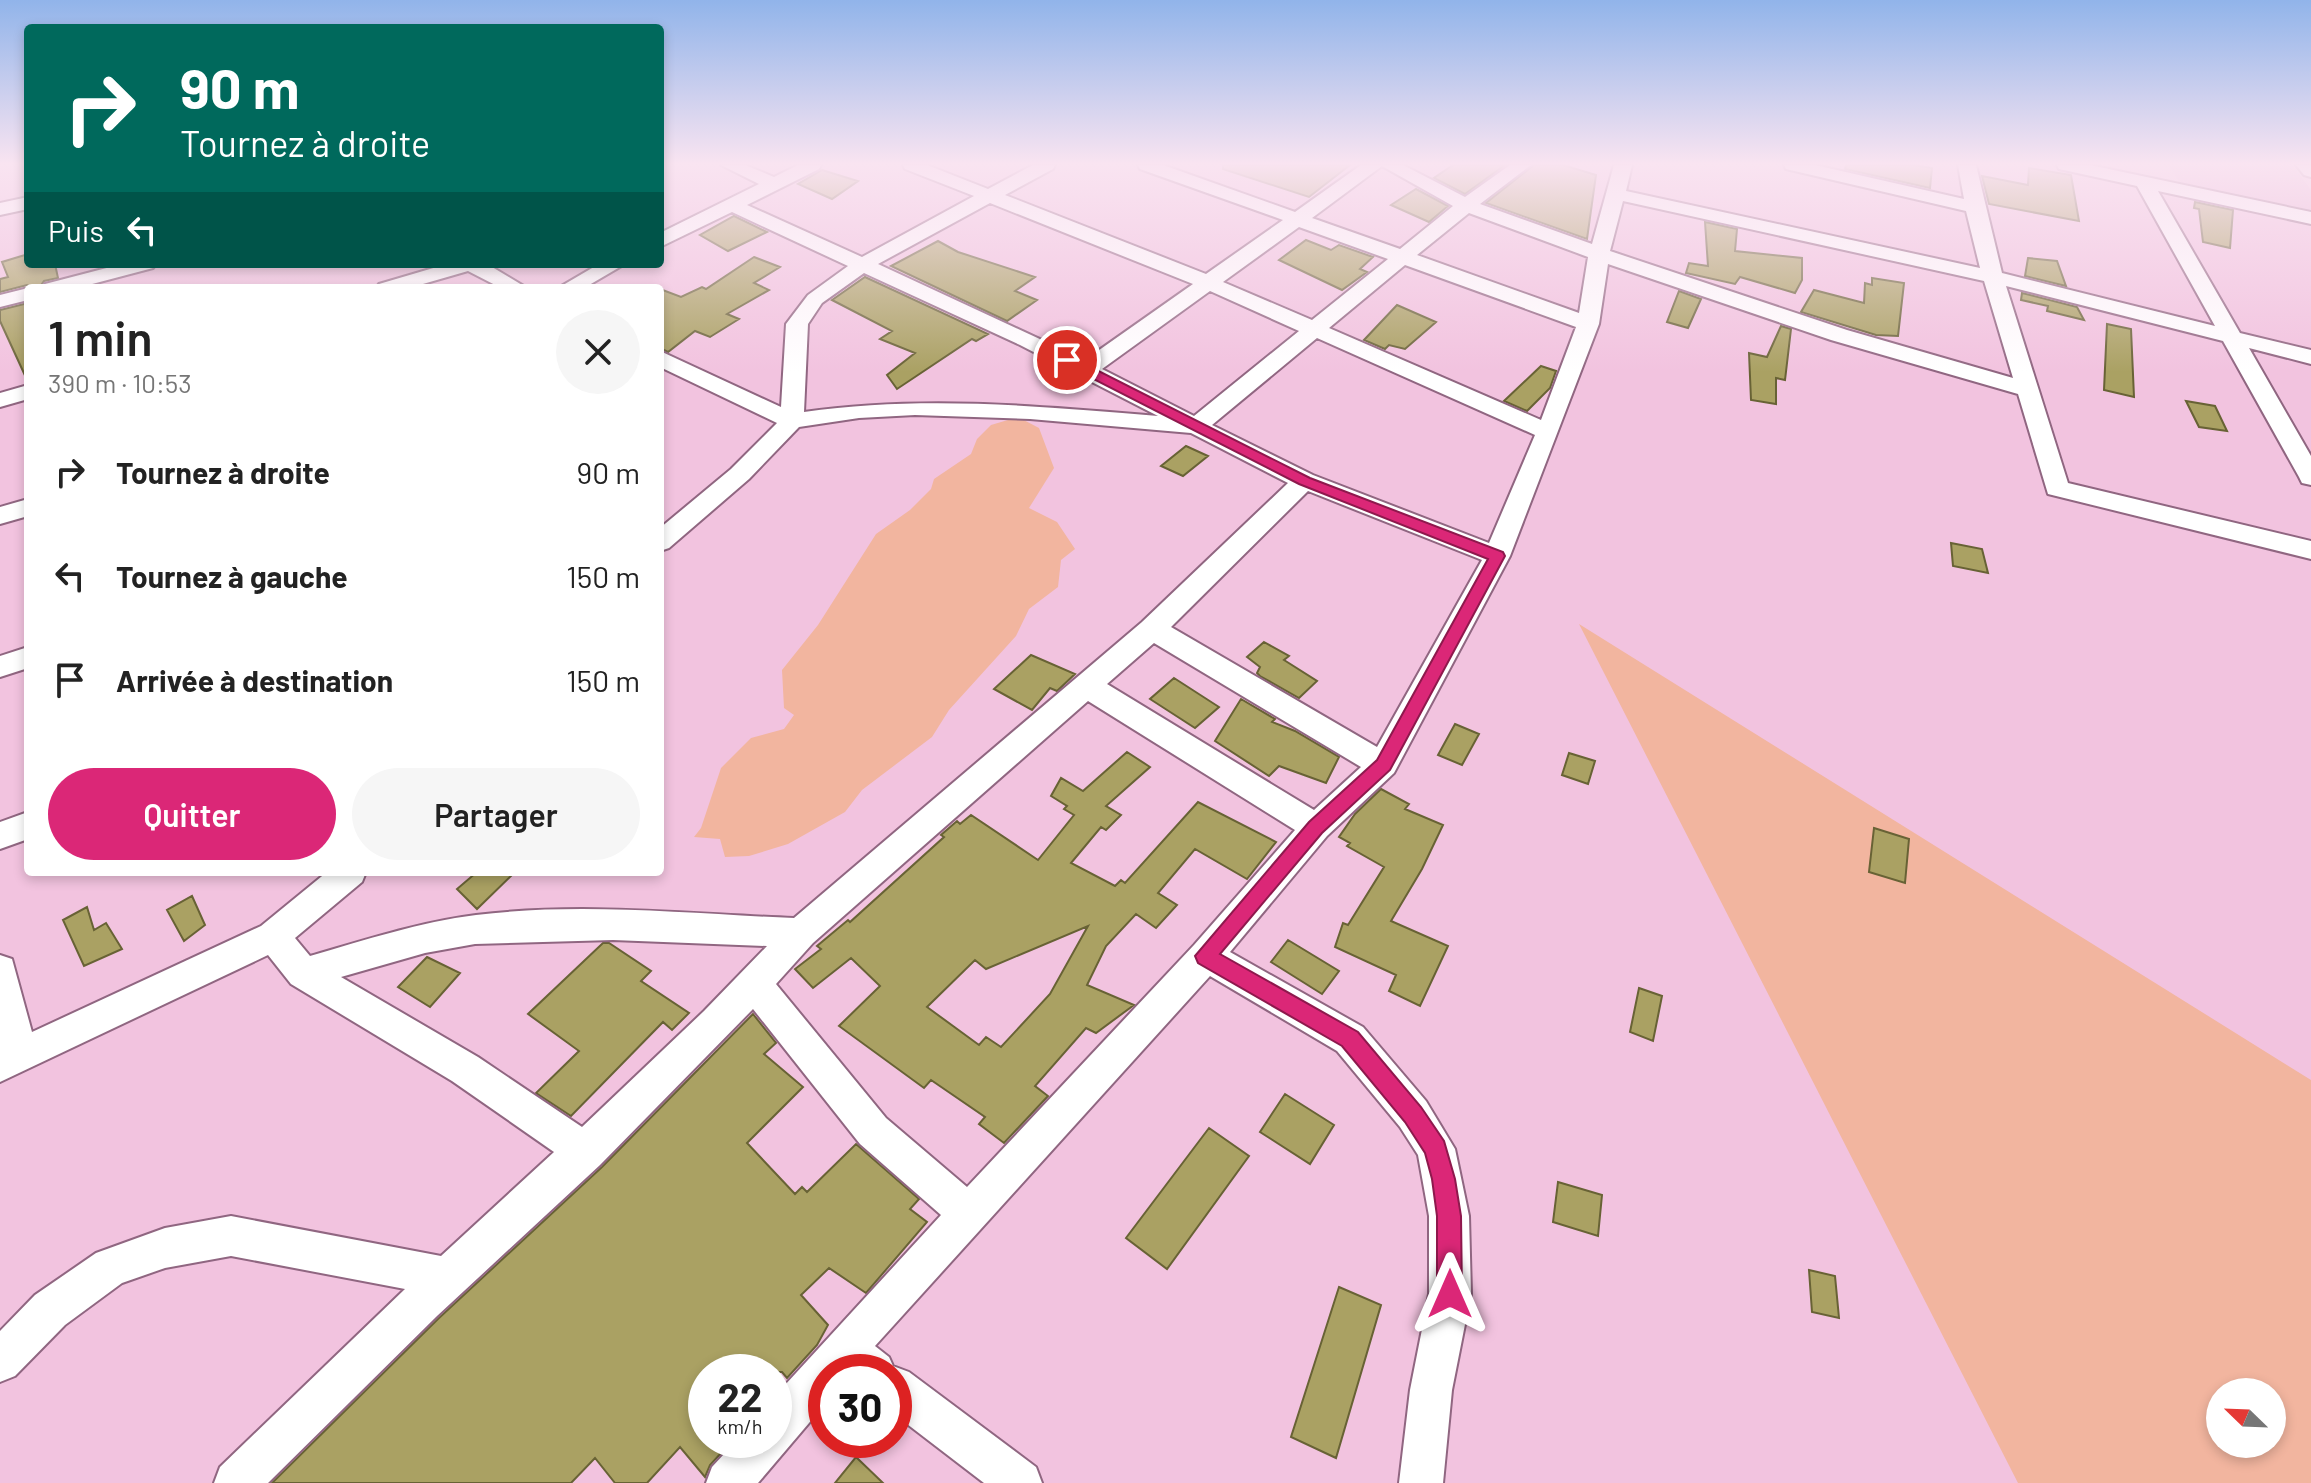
<!DOCTYPE html>
<html lang="fr">
<meta charset="utf-8">
<style>
body{margin:0;font-family:Barlow,sans-serif;background:#f6f6f6;color:#222;height:100vh;display:flex;flex-direction:column;font-size:30px;white-space:nowrap}
*{box-sizing:border-box;margin:0}
p{font-size:26px;color:#767676}
.icon{flex:none;width:44px;height:44px;fill:none;stroke:currentColor;stroke-width:2;stroke-linecap:round;stroke-linejoin:round}
.map{position:relative;flex:1;overflow:hidden}
.drawer{position:absolute;left:24px;top:284px;width:640px;height:592px;display:flex;flex-direction:column;background:#fff;border-radius:8px;box-shadow:0 4px 12px #0003}
.drawer>*{flex:none}
.guide{position:absolute;left:24px;top:24px;width:640px;height:244px;border-radius:8px;box-shadow:0 4px 12px #0003;background:#00695c;color:#fff;overflow:hidden}
.needle{width:52px;rotate:293deg}
.controls{position:absolute;left:2206px;top:1378px;display:grid;gap:16px}
.controls a{display:grid;place-items:center;width:80px;height:80px;border-radius:50%;background:#fff;box-shadow:0 4px 12px #0003;font-size:40px}
.speed{position:absolute;left:688px;top:1354px;display:flex;gap:16px;font-size:40px;font-weight:700;text-align:center}
.speed>*{display:grid;place-content:center;width:104px;height:104px;border-radius:50%;background:#fff;box-shadow:0 4px 12px #0003;line-height:1}
.speed small{font-size:20px;font-weight:400}
.speed .limit{border:12px solid #d22;background:#fff;color:#111}
.pin{position:absolute;display:grid;place-items:center;width:68px;height:68px;color:#fff;margin:-34px;border:4px solid #fff;border-radius:50%;box-shadow:0 2px 8px #0007}
.me{position:absolute;width:88px;margin:-44px;rotate:0deg;stroke-linejoin:round;filter:drop-shadow(0 0 6px #0008)}
.turn{display:flex;align-items:center;gap:28px;height:168px;padding:0 24px;font-size:36px}
.turn .icon{width:104px;height:104px;stroke-width:2.5}
.turn b{display:block;font-size:56px;line-height:68px}
.then{display:flex;align-items:center;height:76px;padding:0 24px;background:#0003;gap:16px;font-size:30px}
.round{display:grid;place-items:center;flex:none;width:84px;height:84px;border-radius:42px;background:#f6f6f6}
.headline{display:flex;align-items:center;justify-content:space-between;height:136px;padding:0 24px}
h1{font-size:48px;font-weight:600;line-height:60px}
.primary-button{display:flex;gap:16px;margin-top:auto;padding:16px 24px}
.primary-button a{flex:1;height:92px;border-radius:48px;background:#db2777;color:#fff;font-size:32px;font-weight:600;line-height:92px;text-align:center}
.primary-button a+a{background:#f6f6f6;color:#222}
ul{padding:0;list-style:none}
li{display:flex;align-items:center;gap:24px;height:104px;padding:0 24px}
li div{flex:1}
li b{display:block;font-size:30px}
li em{font-style:normal}
.map>svg:first-child{display:block}
.built{fill:#e9b4d5}
.green{fill:#f2b59f;fill-rule:evenodd}
.building{fill:#aaa163;stroke:#686235;stroke-width:2;fill-rule:evenodd}
.lines{fill:none;stroke-linecap:round;stroke-linejoin:round}
.minor-casing{stroke:#906681;stroke-width:4}
.minor{fill:#fff;fill-rule:evenodd}
.route{fill:#db2777;stroke:#8e194d;stroke-width:2}
</style>
<div class="map">
<svg width="2311" height="1483" viewBox="0 0 2311 1483">
<rect width="100%" height="100%" fill="#f2c3df"/>
<path class="built" d="M2169,165h123l19,25v21l-131,-28z"/>
<path class="green" d="M1018,417l21,11 15,40 -25,40 28,14 18,27 -14,11 -3,27 -29,22 -13,27 -67,74 -17,27 -70,53 -17,22 -57,32 -39,12 -24,1 -5,-18 -26,-2 7,-9 20,-60 30,-30 33,-9 10,-14 -10,-7 -2,-38 36,-45 58,-91 34,-24 21,-21 3,-10 37,-25 6,-15 14,-14z
M1579,624l732,456v403h-293zM2220,1392h52v52h-52z"/>
<path class="building" d="M1223,165h127l-41,32 -86,-28z
M1453,165h52l-40,29 -31,-16z
M1534,165h29l33,10 -9,64 -101,-36z
M1846,165h68l18,3 -2,20 -85,-19z
M2029,168l42,7 8,46 -90,-17 -7,-28 46,9z
M822,170l36,11 -26,18 -34,-15z
M1416,189l32,17 -19,16 -38,-17z
M2195,202l38,8 -3,38 -27,-6 -4,-33 -5,-1z
M734,216l33,16 -39,19 -28,-16z
M1705,222l32,7 -2,22 67,7v22l-7,13 -55,-16 -5,7 -49,-11 3,-10 19,3z
M1306,240l25,10 8,-5 34,12 -13,12 7,3 -25,18 -63,-30z
M938,241l20,11 77,25 -20,14 22,9 -30,21 -116,-55z
M28,254v10h27l3,14 -14,3 -5,7 -12,-3 -27,7v-13l8,-2 -6,-15z
M754,257l26,10 -26,16 15,7 -42,24 12,5 -29,18 -15,-6 -27,21 -8,-4v-59l21,8 21,-10 4,2z
M2028,258l29,3 9,25 -41,-10z
M865,277l123,57 -12,7 -4,-2 -75,50 -10,-14 28,-22 -35,-14 12,-8 -60,-31z
M1872,278l32,5 -6,53 -22,-1 -75,-23 13,-22 50,13 1,-20 7,2z
M1679,291l22,8 -13,29 -21,-6z
M2022,293l55,14 7,13 -37,-9 1,-5 -27,-6z
M28,303v79l-28,-61v-11z
M1397,305l39,17 -31,27 -16,-4 -4,4 -21,-9z
M2107,324l24,5 3,68 -30,-7z
M1781,326l10,3 -6,51 -9,-2v26l-25,-4 -2,-47 18,4z
M1541,366l15,5 -6,17 -23,23 -23,-10z
M2186,401l29,5 12,25 -28,-4z
M1186,446l22,10 -25,20 -22,-10z
M1951,543l31,6 6,24 -35,-7z
M1264,642l25,14 -5,4 33,21 -18,17 -39,-22 -3,-3 3,-6 -13,-10z
M1031,655l44,19 -18,17 -7,-3 -18,22 -38,-21z
M1174,678l45,29 -24,21 -45,-29z
M1241,699l34,20 -3,3 23,9 44,26 -13,26 -47,-17 -10,10 -54,-35z
M1455,724l24,10 -17,31 -24,-10z
M1127,752l23,15 -44,39 15,9 -15,15 -5,-3 -30,36 44,23 6,-6 4,3 73,-81 78,40 -29,37 -52,-30 -37,44 19,12 -21,23 -20,-14 -30,32 -19,39 47,20 -38,28 -10,-5 -51,58 13,10 -44,47 -25,-19 6,-7 -54,-37 -7,8 -85,-62 41,-40 -29,-28 -38,30 -18,-19 26,-20 -4,-3 31,-26 2,2 94,-85 -3,-2 16,-14 3,3 11,-9 67,45 36,-45 -10,-6 3,-3 -16,-10 10,-18 22,13zM1088,926l-38,68 -49,53 -15,-10 -7,8 -52,-38 48,-47 11,9z
M1569,753l26,8 -7,23 -26,-9z
M1381,789l28,15 -4,5 38,16 -21,44 -31,52 57,25 -28,60 -31,-15 7,-16 -61,-28 8,-24 5,2 36,-58 -37,-21 3,-3 -11,-6 16,-23z
M1874,828l35,11 -4,44 -36,-11z
M477,872h38l-38,37 -20,-20z
M192,896l13,29 -21,16 -17,-31z
M87,907l7,23 12,-7 16,26 -38,17 -21,-46z
M1288,940l51,31 -17,23 -51,-32z
M603,943h6l42,28 -10,10 48,32 -17,17 -9,-8 -92,94 -35,-23 43,-42 -51,-37z
M427,957l33,16 -30,34 -32,-20z
M1639,988l23,8 -9,45 -23,-9z
M753,1014l23,29 -12,11 39,33 -56,56 48,51 7,-7 5,5 49,-48 63,55 -9,10 17,13 -61,71 -37,-25 -28,27 27,30 -11,20 -30,33 -5,-6h-76v68h27l-23,25 -5,12 -25,-30 -33,36h-32l-20,-25 -24,25h-299l167,-165 163,-151z
M1285,1094l49,31 -24,39 -50,-32z
M1209,1128l40,28 -82,113 -41,-31z
M1558,1182l44,13 -4,41 -45,-14z
M1809,1270l26,6 4,42 -27,-6z
M1339,1287l42,18 -45,153 -45,-21z
M856,1457l27,26h-48z"/>
<g class="lines">
<defs>
<path id="minor" d="M721,165h24l29,12 24,-12h23l-2,4 -72,36 115,52 112,-61 -69,-27 -2,-4h24l61,24 45,-24h22l-2,4 -48,26 201,79 77,-54 -143,-51 -2,-4h25l132,47 66,-47h42l62,32 45,-32h21l-51,39 112,40 22,-79h18l-6,26 354,77 -14,-57 -180,-42 -2,-4h31l149,34 -6,-34h18l26,108 213,53 -78,-140 -78,-17 -2,-4h33l221,47v12l-153,-33 82,142 71,17v14l-62,-16 62,108v29l-9,-2 -3,-6 -76,-136 -217,-55 62,197 243,58v18l-263,-65 -30,-100 -187,-54 -223,-76 -9,60 -89,232 -116,217 -67,63 -97,116 133,75 63,74 29,48 14,67 2,78 -19,96 -9,93h-44l11,-93 19,-96v-78l-11,-61 -18,-28 -63,-76 -127,-75 -335,370 14,11 4,9 16,6 127,95 6,16h-58l-90,-69v-42h-68v31l-68,80h-52l6,-16 25,-27h37v-43l167,-182 -81,-71 -107,-135 -153,156 -163,151 -169,167h-54l6,-16 185,-178 -174,-33 -66,12 -43,15 -57,42 -50,51 -15,6v-51l35,-36 61,-42 69,-25 66,-12 210,40 113,-104 -102,-71 -161,-97 -23,-29 -268,127v-127l12,4 20,73 229,-106 66,-54h39l-4,10 -67,56 15,18c55,-16 110,-34 166,-41 105,-13 213,-1 318,3l348,-296 146,-139 -97,-50 -161,-14 -115,-4 -56,3 -60,9 -50,52 -80,69 -9,3v-23l71,-59 46,-46 -117,-56v-16l121,56 5,-83 22,-29 40,-29 -116,-54 -72,35v-14l99,-49zM1382,166l71,40 -53,43 -88,-31zM1623,201l361,80 29,97 -166,-48 -237,-79zM990,203l203,81 -108,76 -207,-96zM1469,213l119,44 -9,56 -162,-58zM1299,227l89,32 -76,61 -89,-38zM1405,265l171,62 -35,93 -212,-92zM864,273l156,72 138,71c-119,-10 -236,-21 -354,-4l4,-88 14,-21zM1210,291l89,40 -105,85 -92,-47zM1317,338l218,97 -46,108 -176,-68 -101,-50zM1308,491l174,69 -105,187 -206,-120zM1154,643l207,124 -47,43 -207,-126zM1088,701l207,129 -101,115 -227,242 -81,-69 -110,-134 37,-41zM613,940l154,6 -63,65 -122,116 -104,-70 -137,-80 84,-24 50,-9z
M2296,165h15v12l-7,-2z
M28,197v12l-28,6v-12z
M122,264h34l-3,4 -76,20h-35l3,-4z
M447,264h40l40,24h-26l-33,-17 -59,17h-33l3,-4z
M599,264h26l-41,24h-26z
M28,288v12l-28,7v-12z
M28,385v14l-28,8v-14z
M28,499v17l-28,8v-17z
M28,647v21l-28,9v-21z
M28,812v27l-28,10v-27z"/>
</defs>
<use href="#minor" class="minor-casing"/>
<use href="#minor" class="minor"/>
</g>
<linearGradient id="sky" x2="0" y2="1"><stop stop-color="#91b4ea"/><stop offset="0.44" stop-color="#f9e4f1"/><stop offset="1" stop-color="#f9e4f1" stop-opacity="0"/></linearGradient>
<rect width="2311" height="372" fill="url(#sky)"/>
<path class="route" d="M1062,357h9l239,121 193,74 2,4 -115,214 -68,63 -102,121 138,78 63,75 23,34 11,38 6,37 1,78 -3,9 -9,4 -9,-4 -4,-9v-78l-5,-37 -7,-26 -20,-31 -63,-76 -144,-83 -3,-7 114,-134 68,-62 111,-201 -189,-75 -237,-121z"/>
</svg>
<div class="controls">
<a><svg class="needle" viewBox="-14 -14 28 28"><path d="M0-13l5 13h-10z" fill="#e53935"/><path d="M0 13l5-13h-10z" fill="#767676"/></svg></a>
</div>
<div class="speed"><div>22<small>km/h</small></div><div class="limit">30</div></div>
<div class="pin" style="left:1067px;top:360px;background:#d93025"><svg class="icon" aria-label="arrive" viewBox="0 0 24 24"><path d="M6 21V4h12l-3 4 3 4H6"/></svg></div>
<svg class="me" style="left:1450px;top:1294px" viewBox="-20 -20 40 40"><path d="M0-17L14 15 0 8-14 15z" fill="#db2777" stroke="#fff" stroke-width="4"/></svg>
<div class="guide">
<div class="turn"><svg class="icon" aria-label="right" viewBox="0 0 24 24"><path d="M7 20v-9h11M14 6l5 5-5 5"/></svg><div><b>90 m</b>Tournez à droite</div></div>
<div class="then">Puis<svg class="icon" aria-label="left" viewBox="0 0 24 24"><path d="M17 20v-9H6M10 6l-5 5 5 5"/></svg></div>
</div>
<section class="drawer">
<div class="headline"><div><h1>1 min</h1><p>390 m · 10:53</p></div><a class="round"><svg class="icon" aria-label="close" viewBox="0 0 24 24"><path d="M6 6l12 12M18 6L6 18"/></svg></a></div>
<ul>
<li><svg class="icon" aria-label="right" viewBox="0 0 24 24"><path d="M7 20v-9h11M14 6l5 5-5 5"/></svg><div><b>Tournez à droite</b></div><em>90 m</em></li>
<li><svg class="icon" aria-label="left" viewBox="0 0 24 24"><path d="M17 20v-9H6M10 6l-5 5 5 5"/></svg><div><b>Tournez à gauche</b></div><em>150 m</em></li>
<li><svg class="icon" aria-label="arrive" viewBox="0 0 24 24"><path d="M6 21V4h12l-3 4 3 4H6"/></svg><div><b>Arrivée à destination</b></div><em>150 m</em></li>
</ul>
<div class="primary-button"><a>Quitter</a><a>Partager</a></div>
</section>
</div>
